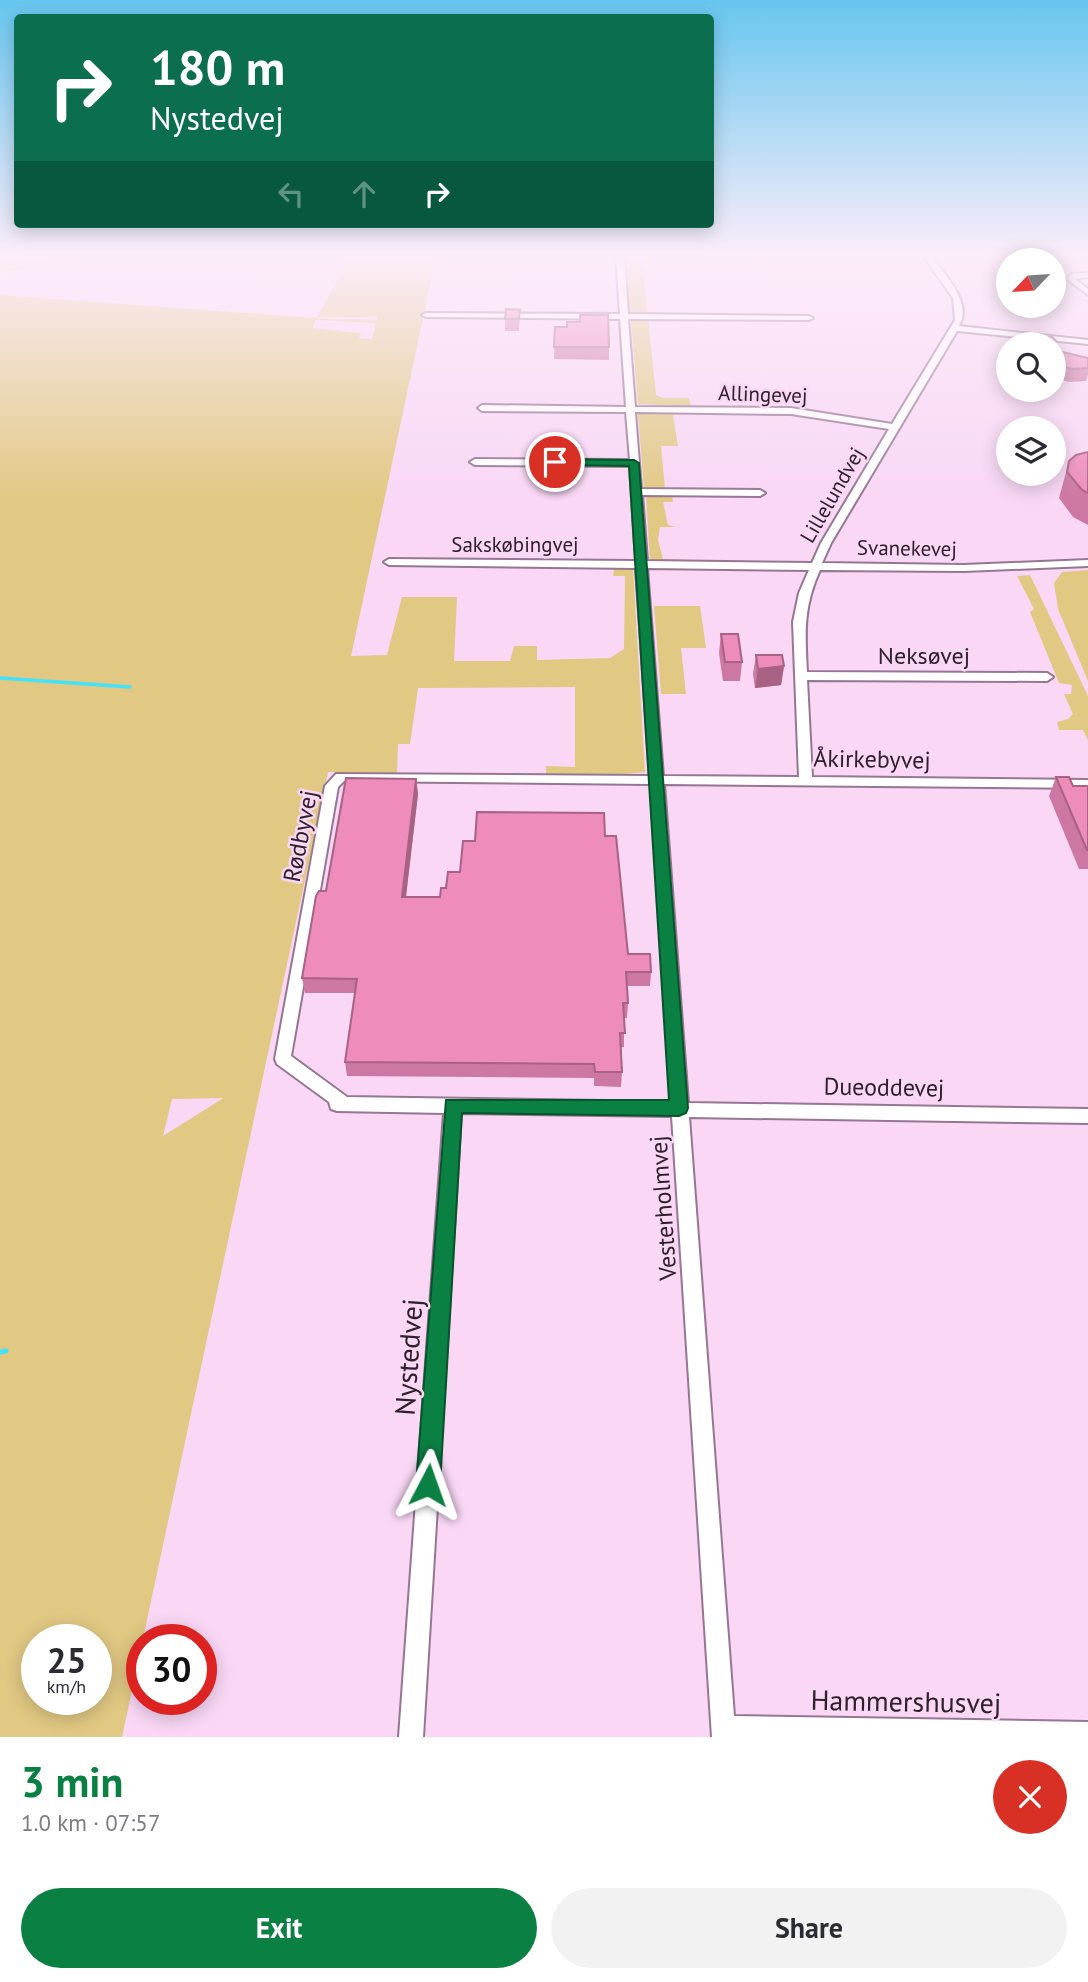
<!DOCTYPE html>
<meta charset="utf-8">
<style>
body{margin:0;font-family:"PT Sans",sans-serif;background:#f2f2f3;color:#2b2b33;height:100vh;display:flex;flex-direction:column;font-size:26px;white-space:nowrap}
*{box-sizing:border-box;margin:0}
p{font-size:23px;color:#7c7c81}
.icon{flex:none;width:38px;height:38px;fill:none;stroke:currentColor;stroke-width:2;stroke-linecap:round;stroke-linejoin:round}
.map{position:relative;height:1737px;overflow:hidden}
.drawer{display:flex;flex-direction:column;background:#fff;flex:1}
.drawer>*{flex:none}
.banner{position:absolute;left:14px;top:14px;width:700px;height:214px;border-radius:7px;box-shadow:0 4px 18px #0003;background:#0b6e4f;color:#fff;overflow:hidden}
.needle{width:46px;rotate:245deg}
.buttons{position:absolute;left:996px;top:248px;display:grid;gap:14px}
.buttons a{display:grid;place-items:center;width:70px;height:70px;border-radius:50%;background:#fff;box-shadow:0 4px 18px #0003;font-size:35px}
.speed{position:absolute;left:21px;top:1624px;display:flex;gap:14px;font-size:35px;font-weight:700;text-align:center}
.speed>*{display:grid;place-content:center;width:91px;height:91px;border-radius:50%;background:#fff;box-shadow:0 4px 18px #0003;line-height:1}
.speed small{font-size:18px;font-weight:400}
.speed .limit{border:10px solid #d22;background:#fff;color:#111}
.pin{position:absolute;display:grid;place-items:center;width:60px;height:60px;color:#fff;margin:-30px;border:4px solid #fff;border-radius:50%;box-shadow:0 2px 7px #0007}
.me{position:absolute;width:77px;margin:-38px;rotate:4deg;stroke-linejoin:round;filter:drop-shadow(0 0 5px #0008)}
.turn{display:flex;align-items:center;gap:24px;height:147px;padding:0 21px;font-size:32px}
.turn .icon{width:91px;height:91px;stroke-width:2.5}
.turn b{display:block;font-size:49px;line-height:60px}
.lanes{display:flex;align-items:center;height:66px;padding:0 21px;background:#0003;justify-content:center;gap:35px;direction:ltr}
.lanes .off{opacity:.35}
.round{display:grid;place-items:center;flex:none;width:74px;height:74px;border-radius:37px;background:#f2f2f3}
.headline{display:flex;align-items:center;justify-content:space-between;height:119px;padding:0 21px}
h1{font-size:42px;font-weight:800;line-height:52px;color:#0b8043}
.action{display:flex;gap:14px;margin-top:auto;padding:14px 21px}
.action a{flex:1;height:80px;border-radius:42px;background:#0b8043;color:#fff;font-size:28px;font-weight:800;line-height:80px;text-align:center}
.action a+a{background:#f2f2f3;color:#2b2b33}
.map>svg:first-child{display:block}
.green{fill:#e1c883;fill-rule:evenodd}
.lines{fill:none;stroke-linecap:round;stroke-linejoin:round}
.stream-far1{stroke:#43e2fa;stroke-width:3.5}
.stream{stroke:#43e2fa;stroke-width:5}
.minor-casing{stroke:#957792;stroke-width:4}
.minor{fill:#fff;fill-rule:evenodd}
.wall{fill:#cd78a2}
.shaded-wall{fill:#a76284}
.building{fill:#ee8cbc;stroke:#a76284;stroke-width:2}
.route{fill:#0b8043;stroke:#07532c;stroke-width:2}
.labels{text-anchor:middle;dominant-baseline:central;stroke-width:5;stroke-linejoin:round;paint-order:stroke}
.far-street-label{font-size:21px;fill:#2e212c;stroke:#f9d7f5}
.street-label{font-size:24px;fill:#2e212c;stroke:#f9d7f5}
.near-street-label{font-size:28px;fill:#2e212c;stroke:#f9d7f5}
</style>
<div class="map">
<svg width="1088" height="1737" viewBox="0 0 1088 1737">
<rect width="100%" height="100%" fill="#f9d7f5"/>
<path class="green" d="M0,257h70l-70,17z
M351,257h85l-85,399 36,-1 15,-58h55l-3,64h56l4,-15h23v14l73,-2 14,-9 1,-73h-12l1,-7h19l12,203 -33,3 -66,-1v-8l29,1v-80l-157,1 -8,56h-12l-1,29 -69,-1 -206,965h-122v-1442l328,24 49,1v-3h-60zM315,320l61,3 -4,16 -13,-1 2,-5 -48,-5zM222,1098v1l-59,37 9,-37zM37,1640h59v59h-59z
M626,257h16l5,58 -17,-1z
M648,319l8,76 7,3h26l2,9 -53,-3 -7,-83z
M638,413h60l-25,2 5,31h-17l4,43h-21z
M646,496h26l1,6h-10l5,23 8,2h-16l-2,13 5,19 24,1h-37z
M1088,570v111l-30,-72 -4,-26 8,-11z
M1030,575l58,121v44l-5,-10h-24l-2,-8 11,-3 5,-5 -9,-20h7l1,-9 -13,-2 -29,-71 4,-3 -17,-33z
M654,606h46l6,42h-25l5,46h-25z"/>
<g class="lines">
<path class="stream-far1" d="M0,678l130,9"/>
<path class="stream" d="M0,1352l6,-1"/>
<defs>
<path id="minor" d="M616,257h8l4,57 181,2 4,2 -4,2 -181,-1 7,88 156,1 101,16 63,-104 -2,-22 -29,-41h8c13,18 41,46 27,69l129,14v4l-131,-13 -126,212 -9,20 142,2 124,-5v6l-124,5 -144,-1c-17,37 -15,63 -13,102l240,1 6,4 -6,4 -240,-1 5,97 276,3v8l-424,-4 24,319 400,6v14l-399,-6 45,599 354,6v15h-376l-40,-621 -211,-3 -38,624h-24l45,-624 -107,-2 -6,-2 -2,-7 -52,-38 -2,-5 50,-273 11,-12 314,2 -14,-208 -247,-3 -5,-3 5,-3 247,2 -6,-95 -155,-1 -5,-3 5,-3 155,1 -4,-48 -144,-1 -4,-3 4,-3 144,2 -6,-88 -194,-2 -4,-2 4,-2 194,1zM635,412l156,2 98,15 -68,114 -9,20 -165,-2 -5,-66 118,1 5,-3 -5,-3 -119,-1zM647,568l162,2 -10,23 -6,29 6,155 -136,-1zM344,781l307,3 20,318 -324,-5 -56,-41 47,-269z
M1088,273v4l-13,2 13,10v6l-21,-16 4,-5z"/>
</defs>
<use href="#minor" class="minor-casing"/>
<use href="#minor" class="minor"/>
</g>
<path class="wall" d="M520,310l-1,21h-14v-12z
M555,327l54,20v13l-55,-1z
M1056,341l-2,9 34,8v16l-2,7 -17,1 -15,-4v-33z
M1088,452v73l-15,-8 -14,-19 10,-37z
M721,634l21,28 -2,19h-17l-4,-28z
M756,655l28,11 -3,19 -26,3 -2,-14z
M1056,777l17,9h15v83h-9l-30,-73z
M416,779l2,15 -12,103h34l6,-9 14,-16 145,-36 23,118 23,18 -1,14h-23l1,17 -1,15h-3v29h-3l1,25 -1,15 -27,-1v-8l-247,-2 -2,-14 10,-69h-50l-3,-15 24,-87z"/>
<path class="shaded-wall" d="M784,666l-3,19 -26,3 3,-19z
M416,779l2,15 -14,118 -2,-15z"/>
<path class="building" d="M506,309l14,1 -1,9h-14z
M580,315h28l1,32h-55l1,-20h12v-5h13z
M1038,337h14l4,4 -2,7v-3h-20z
M1054,350l34,8v10l-15,1 -19,-4z
M1088,452v41l-6,-3 -15,-18 2,-11 7,-6z
M721,634h17l4,28h-17z
M756,655h26l2,11 -26,3z
M1056,777h13l4,9h15v64h-1z
M346,778l70,1 -14,118h38l1,-9h5l2,-16h12l3,-31h12l2,-29 127,1 1,23h11l12,118h22l1,18h-25l2,31h-5l2,30h-5l2,39h-27l-1,-8 -249,-2 12,-83 -55,-1 14,-82 3,-5h7z"/>
<linearGradient id="sky" x2="0" y2="1"><stop stop-color="#66c6ef"/><stop offset="0.51" stop-color="#fcedfa"/><stop offset="1" stop-color="#fcedfa" stop-opacity="0"/></linearGradient>
<rect width="1088" height="500" fill="url(#sky)"/>
<path class="route" d="M555,459l79,1 5,3 49,645 -2,5 -7,3 -217,-3 -22,372 -4,9 -8,3 -8,-3 -4,-9 30,-385h223l-40,-634 -78,-1v-5z"/>
<g class="labels">
<g class="far-street-label">
<text transform="translate(763 394) rotate(2)">Allingevej</text>
<text transform="translate(832 495) rotate(-60)">Lillelundvej</text>
<text x="515" y="544">Sakskøbingvej</text>
<text transform="translate(907 548) rotate(1)">Svanekevej</text>
</g>
<g class="street-label">
<text x="924" y="655">Neksøvej</text>
<text transform="translate(872 759) rotate(1)">Åkirkebyvej</text>
<text transform="translate(300 836) rotate(-79)">Rødbyvej</text>
<text transform="translate(884 1087) rotate(1)">Dueoddevej</text>
<text transform="translate(663 1208) rotate(-94)">Vesterholmvej</text>
</g>
<g class="near-street-label">
<text transform="translate(408 1357) rotate(-86)">Nystedvej</text>
<text transform="translate(906 1701) rotate(1)">Hammershusvej</text>
</g>
</g>
</svg>
<div class="buttons">
<a><svg class="needle" viewBox="-14 -14 28 28"><path d="M0-13l5 13h-10z" fill="#e53935"/><path d="M0 13l5-13h-10z" fill="#7c7c81"/></svg></a>
<a><svg class="icon" aria-label="search" viewBox="0 0 24 24"><circle cx="10" cy="10" r="6"/><path d="M15 15l6 6"/></svg></a>
<a><svg class="icon" aria-label="layers" viewBox="0 0 24 24"><path d="M12 4l9 5-9 5-9-5zM3 14l9 5 9-5"/></svg></a>
</div>
<div class="speed"><div>25<small>km/h</small></div><div class="limit">30</div></div>
<div class="pin" style="left:555px;top:462px;background:#d93025"><svg class="icon" aria-label="arrive" viewBox="0 0 24 24"><path d="M6 21V4h12l-3 4 3 4H6"/></svg></div>
<svg class="me" style="left:428px;top:1485px" viewBox="-20 -20 40 40"><path d="M0-17L14 15 0 8-14 15z" fill="#0b8043" stroke="#fff" stroke-width="4"/></svg>
<div class="banner">
<div class="turn"><svg class="icon" aria-label="right" viewBox="0 0 24 24"><path d="M7 20v-9h11M14 6l5 5-5 5"/></svg><div><b>180 m</b>Nystedvej</div></div>
<div class="lanes"><svg class="icon off" aria-label="left" viewBox="0 0 24 24"><path d="M17 20v-9H6M10 6l-5 5 5 5"/></svg><svg class="icon off" aria-label="ahead" viewBox="0 0 24 24"><path d="M12 20V5M6 11l6-6 6 6"/></svg><svg class="icon" aria-label="right" viewBox="0 0 24 24"><path d="M7 20v-9h11M14 6l5 5-5 5"/></svg></div>
</div>
</div>
<section class="drawer">
<div class="headline"><div><h1>3 min</h1><p>1.0 km · 07:57</p></div><a class="round" style="background:#d93025;color:#fff"><svg class="icon" aria-label="close" viewBox="0 0 24 24"><path d="M6 6l12 12M18 6L6 18"/></svg></a></div>
<div class="action"><a>Exit</a><a>Share</a></div>
</section>
